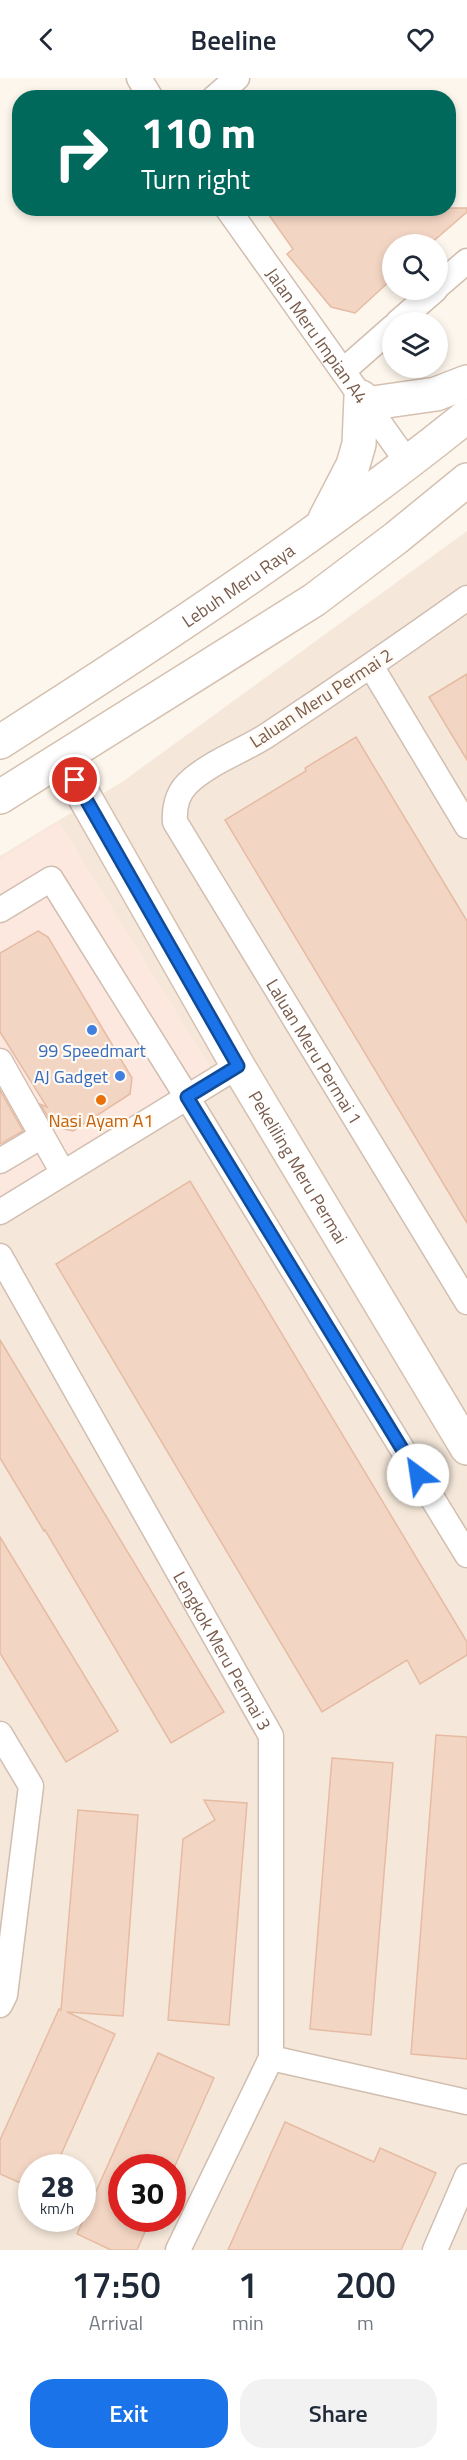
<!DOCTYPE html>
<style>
body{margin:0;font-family:"Titillium Web",sans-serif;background:#f2f2f3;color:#1f2937;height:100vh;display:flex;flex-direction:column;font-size:22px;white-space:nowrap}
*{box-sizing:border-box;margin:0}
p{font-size:20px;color:#747a83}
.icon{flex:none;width:33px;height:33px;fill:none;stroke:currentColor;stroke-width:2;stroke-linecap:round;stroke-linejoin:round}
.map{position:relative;height:2172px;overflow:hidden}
.details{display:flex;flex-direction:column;background:#fff;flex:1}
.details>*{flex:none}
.top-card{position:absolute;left:12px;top:12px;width:444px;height:126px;border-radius:24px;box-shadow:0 3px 9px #0003;background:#00695c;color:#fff;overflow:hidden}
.tools{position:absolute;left:382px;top:156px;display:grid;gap:12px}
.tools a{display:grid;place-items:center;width:66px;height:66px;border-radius:50%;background:#fff;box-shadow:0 3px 9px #0003;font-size:30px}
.speed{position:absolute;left:18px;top:2076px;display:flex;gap:12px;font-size:30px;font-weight:700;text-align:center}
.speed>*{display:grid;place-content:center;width:78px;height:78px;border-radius:50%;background:#fff;box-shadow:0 3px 9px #0003;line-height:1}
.speed small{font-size:15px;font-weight:400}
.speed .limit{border:9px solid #d22;background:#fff;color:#111}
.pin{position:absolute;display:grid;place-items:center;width:51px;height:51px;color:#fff;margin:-26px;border:3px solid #fff;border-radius:50%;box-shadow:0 2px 6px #0007}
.me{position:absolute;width:66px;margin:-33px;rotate:329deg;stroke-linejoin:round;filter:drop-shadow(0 0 4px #0008)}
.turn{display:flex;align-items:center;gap:21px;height:126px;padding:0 30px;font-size:27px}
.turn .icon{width:78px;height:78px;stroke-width:2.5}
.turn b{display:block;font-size:42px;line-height:51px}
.eta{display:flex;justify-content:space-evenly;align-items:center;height:102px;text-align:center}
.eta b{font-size:36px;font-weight:600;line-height:42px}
.action{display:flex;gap:12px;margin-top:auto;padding:12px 30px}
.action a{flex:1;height:69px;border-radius:24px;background:#1a73e8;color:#fff;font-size:24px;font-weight:600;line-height:69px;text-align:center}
.action a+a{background:#f2f2f3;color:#1f2937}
header{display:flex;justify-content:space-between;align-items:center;height:78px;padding:0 30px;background:#fff;font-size:27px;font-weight:600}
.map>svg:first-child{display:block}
.residential{fill:#f5e8da;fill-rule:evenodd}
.commercial{fill:#fde8e0}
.building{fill:#f3d5c3;stroke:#e6bba3;stroke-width:1.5}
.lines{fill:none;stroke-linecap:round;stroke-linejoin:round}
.street-casing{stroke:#d1beb0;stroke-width:27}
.secondary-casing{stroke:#d6c0b0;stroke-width:36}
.street{stroke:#fff;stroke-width:24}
.secondary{stroke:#fff;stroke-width:33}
.route-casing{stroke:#114b97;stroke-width:15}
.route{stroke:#1a73e8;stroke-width:10}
.shop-dot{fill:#3f7fe0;stroke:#fffaf3;stroke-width:2}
.food-dot{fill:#e8710a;stroke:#fffaf3;stroke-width:2}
.labels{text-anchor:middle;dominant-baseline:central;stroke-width:4.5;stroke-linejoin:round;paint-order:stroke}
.street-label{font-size:18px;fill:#7a5c4d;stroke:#fffaf3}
.shop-label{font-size:18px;fill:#366cbe;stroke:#fffaf3}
.food-label{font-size:18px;fill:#c56008;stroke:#fffaf3}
</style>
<header><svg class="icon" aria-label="back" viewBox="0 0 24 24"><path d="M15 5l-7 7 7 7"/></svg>Beeline<svg class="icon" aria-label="heart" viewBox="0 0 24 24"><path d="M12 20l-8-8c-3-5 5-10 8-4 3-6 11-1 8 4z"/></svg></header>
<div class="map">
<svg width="467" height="2172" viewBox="0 0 467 2172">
<rect width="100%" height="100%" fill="#fdf6ec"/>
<path class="residential" d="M467,453v1719h-467v-1394l122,-74zM32,2090h50v50h-50zM122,2090h50v50h-50z"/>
<path class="commercial" d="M59,744l156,253 -215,135v-351z"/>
<path class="building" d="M264,130h203v4l-37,32h-37v34l-38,35 -24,-6 -44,-53 6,-5z
M467,596v86l-38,-63z
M356,659l111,184v302l-242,-403 81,-49 -1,-3z
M38,853l10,6 84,141 -2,16 -57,37 -12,-3 -9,-14 -4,3 -8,-13 7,3 -47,-75v-79z
M0,1012l23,41 -23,13z
M190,1103l277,461v13l-47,29 -13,-24 -85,52 -266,-448z
M0,1262l224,372 -53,31 -126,-213 -1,1 -44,-73z
M0,1459l118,194 -52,31 -66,-109z
M436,1657l31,2v322l-56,-5z
M332,1680l61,5 -22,272 -61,-6z
M204,1722l43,3 -18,222 -61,-5 15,-181 32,-19z
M78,1732l60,5 -15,201 -56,-4 48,22 -60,134h-23v20l-32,-14v-34l59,-131 2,1z
M158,1975l56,25 -40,90h-52v50h29l-14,32h-26l-34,-16z
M285,2044l89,40 6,-14 56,25 -35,77h-173z"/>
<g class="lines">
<defs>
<g id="street">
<path d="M139,0l12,20"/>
<path d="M214,20l23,-20"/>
<path id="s1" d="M227,130l181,255"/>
<path d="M438,208l29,-25"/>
<path d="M398,244l37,-32"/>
<path d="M343,293l50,-44"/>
<path id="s2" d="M467,520c-66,47 -133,93 -201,138 -25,16 -58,27 -79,48 -10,10 -13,25 -12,38l292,480"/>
<path d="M371,588l96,160"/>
<path d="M0,832l51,-31 136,218 280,458"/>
<path d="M0,983l63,112"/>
<path d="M0,1083l42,-25"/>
<path d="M0,1134l238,-146"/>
<path id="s3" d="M0,1178l271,480v322l-93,192"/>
<path d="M0,1656l31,52 -26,209 -5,10"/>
<path d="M271,1980l196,44"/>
<path d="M435,2172l32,-74"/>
</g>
<g id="secondary">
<path d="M366,326l70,-10 31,-12"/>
<path d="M325,441l28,-54 6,-21 2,-47"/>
<path id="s4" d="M0,664c160,-102 319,-207 467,-326"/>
<path id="s5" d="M63,681l175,307 229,382"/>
<path d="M0,719l314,-197 82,-62 71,-58"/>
</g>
</defs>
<use href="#street" class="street-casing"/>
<use href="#secondary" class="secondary-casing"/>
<use href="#street" class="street"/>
<use href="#secondary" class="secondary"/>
</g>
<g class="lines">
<defs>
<path id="route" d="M75,702l163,286 -51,31 231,378"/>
</defs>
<use href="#route" class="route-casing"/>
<use href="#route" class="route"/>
</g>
<g class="shop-dot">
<circle cx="92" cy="952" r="6"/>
<circle cx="120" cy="998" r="6"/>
</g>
<circle class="food-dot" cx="101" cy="1022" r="6"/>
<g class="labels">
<g class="street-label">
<text stroke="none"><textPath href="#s1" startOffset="156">Jalan Meru Impian A4</textPath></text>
<text stroke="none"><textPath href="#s4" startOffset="285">Lebuh Meru Raya</textPath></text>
<text transform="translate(321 620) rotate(-33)">Laluan Meru Permai 2</text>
<text stroke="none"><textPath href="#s2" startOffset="646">Laluan Meru Permai 1</textPath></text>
<text stroke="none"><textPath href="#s5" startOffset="471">Pekeliling Meru Permai</textPath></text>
<text stroke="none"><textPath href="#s3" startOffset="453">Lengkok Meru Permai 3</textPath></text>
</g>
<g class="shop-label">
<text x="92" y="972">99 Speedmart</text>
<text x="108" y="998" text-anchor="end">AJ Gadget</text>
</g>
<g class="food-label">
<text x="101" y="1042">Nasi Ayam A1</text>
</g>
</g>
</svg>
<div class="tools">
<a><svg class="icon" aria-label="search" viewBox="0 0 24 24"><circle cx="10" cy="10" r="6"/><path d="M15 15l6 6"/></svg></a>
<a><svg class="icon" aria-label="layers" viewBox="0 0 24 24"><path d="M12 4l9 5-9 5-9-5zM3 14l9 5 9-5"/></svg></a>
</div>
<div class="speed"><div>28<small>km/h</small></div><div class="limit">30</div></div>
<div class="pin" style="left:75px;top:702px;background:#d93025"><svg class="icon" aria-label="arrive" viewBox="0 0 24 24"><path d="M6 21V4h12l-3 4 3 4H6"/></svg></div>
<svg class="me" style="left:418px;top:1397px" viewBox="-20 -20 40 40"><circle r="19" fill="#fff"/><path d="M0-13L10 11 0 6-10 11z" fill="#1a73e8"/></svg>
<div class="top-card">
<div class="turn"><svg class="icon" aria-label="right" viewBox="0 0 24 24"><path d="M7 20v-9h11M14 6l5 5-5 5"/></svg><div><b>110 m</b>Turn right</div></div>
</div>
</div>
<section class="details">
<div class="eta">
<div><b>17:50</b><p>Arrival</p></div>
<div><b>1</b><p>min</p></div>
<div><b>200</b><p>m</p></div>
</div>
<div class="action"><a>Exit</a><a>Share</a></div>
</section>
